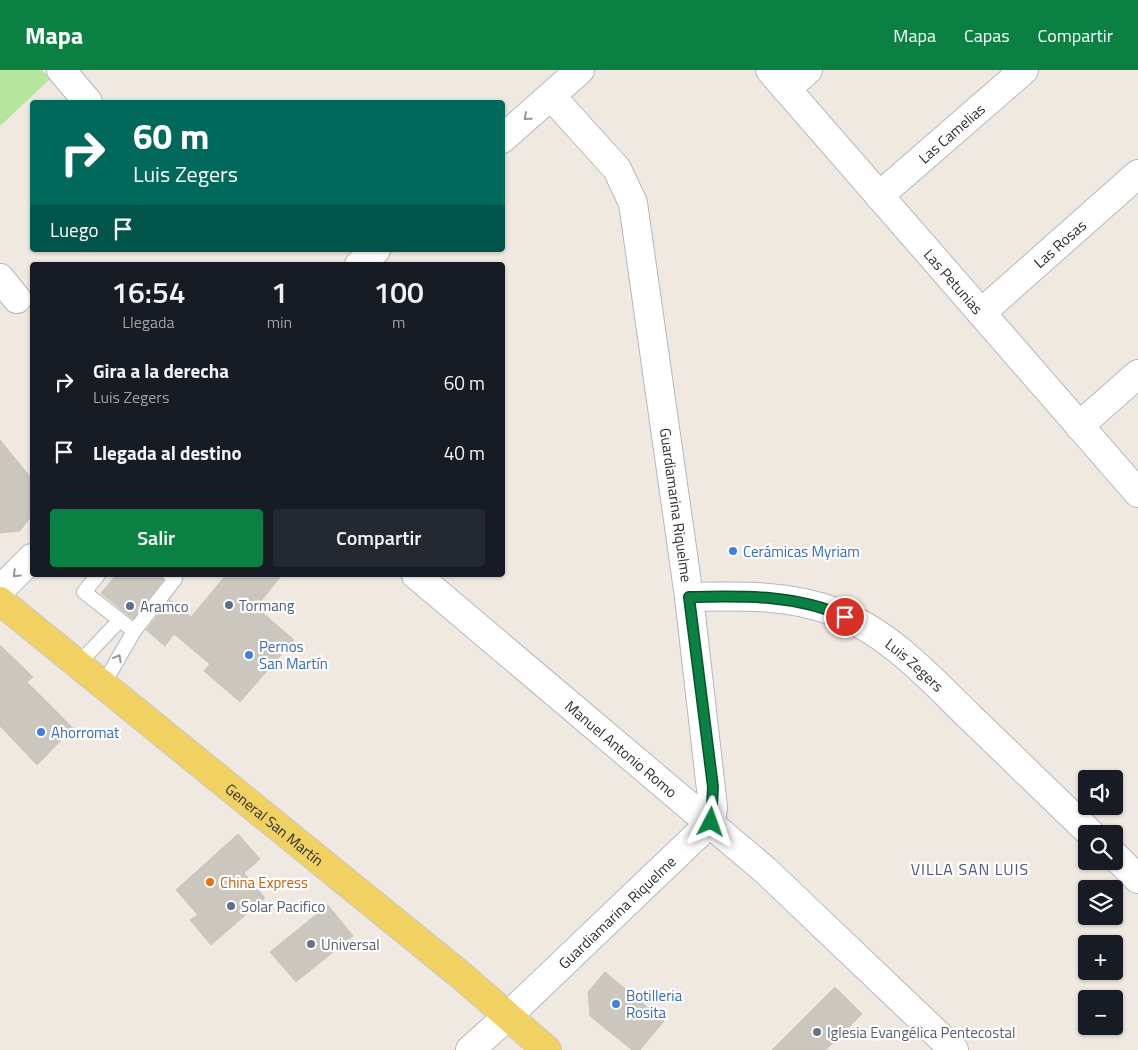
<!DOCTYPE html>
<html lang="es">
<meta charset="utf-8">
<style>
body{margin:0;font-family:"Titillium Web",sans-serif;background:#242831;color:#f1f3f6;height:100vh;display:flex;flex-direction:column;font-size:19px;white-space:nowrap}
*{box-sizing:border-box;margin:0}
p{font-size:16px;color:#9ea1a6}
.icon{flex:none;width:28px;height:28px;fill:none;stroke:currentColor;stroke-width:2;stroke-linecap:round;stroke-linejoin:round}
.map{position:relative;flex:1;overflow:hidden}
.sheet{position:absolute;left:30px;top:192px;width:475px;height:315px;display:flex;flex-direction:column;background:#171b24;border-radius:5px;box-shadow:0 1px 4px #0004}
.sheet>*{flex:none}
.banner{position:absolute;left:30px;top:30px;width:475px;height:152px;border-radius:5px;box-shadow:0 1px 4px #0004;background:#00695c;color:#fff;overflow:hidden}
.buttons{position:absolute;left:1078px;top:700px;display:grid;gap:10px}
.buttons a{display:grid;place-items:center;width:45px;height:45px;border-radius:5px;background:#171b24;box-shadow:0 1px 4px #0004;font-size:25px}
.pin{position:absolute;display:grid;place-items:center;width:42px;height:42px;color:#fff;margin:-21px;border:2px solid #fff;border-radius:50%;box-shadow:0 1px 5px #0007}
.me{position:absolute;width:55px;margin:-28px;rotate:4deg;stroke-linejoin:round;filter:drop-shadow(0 0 4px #0008)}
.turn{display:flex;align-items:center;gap:18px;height:105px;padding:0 20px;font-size:22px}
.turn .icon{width:65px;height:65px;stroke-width:2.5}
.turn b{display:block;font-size:35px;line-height:42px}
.then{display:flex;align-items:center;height:48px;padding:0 20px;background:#0003;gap:10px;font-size:19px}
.eta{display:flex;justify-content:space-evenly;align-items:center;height:85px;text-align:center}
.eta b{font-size:30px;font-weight:600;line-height:35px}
.action{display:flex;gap:10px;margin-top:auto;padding:10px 20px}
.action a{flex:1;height:58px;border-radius:5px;background:#0b8043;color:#fff;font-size:20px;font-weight:600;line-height:58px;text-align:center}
.action a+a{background:#242831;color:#f1f3f6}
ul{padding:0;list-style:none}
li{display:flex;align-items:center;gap:15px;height:70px;padding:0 20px}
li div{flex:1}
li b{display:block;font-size:19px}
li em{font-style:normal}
header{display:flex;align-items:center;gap:30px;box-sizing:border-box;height:70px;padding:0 25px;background:#0b8043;color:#fff}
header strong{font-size:24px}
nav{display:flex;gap:28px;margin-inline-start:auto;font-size:18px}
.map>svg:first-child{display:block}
.green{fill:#b6e59e}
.building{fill:#cbc7bf;stroke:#cbc5ba}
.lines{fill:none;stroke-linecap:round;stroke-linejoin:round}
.service-casing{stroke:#b4b7c1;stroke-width:16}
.minor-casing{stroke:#b4b7c1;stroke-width:30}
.tertiary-casing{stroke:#b4b7c1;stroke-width:30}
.primary-casing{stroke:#c9c9c9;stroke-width:30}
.service{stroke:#fff;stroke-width:14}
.minor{stroke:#fff;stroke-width:28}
.tertiary{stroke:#fff;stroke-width:28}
.primary{stroke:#f2d163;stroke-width:28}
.oneway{stroke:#969696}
.route-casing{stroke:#07532c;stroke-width:12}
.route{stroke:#0b8043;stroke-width:9}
.shop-dot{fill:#3f7fe0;stroke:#fff;stroke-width:2}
.service-dot{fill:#5c6f8a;stroke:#fff;stroke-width:2}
.food-dot{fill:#e8710a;stroke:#fff;stroke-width:2}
.worship-dot{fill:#6b7280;stroke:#fff;stroke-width:2}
.labels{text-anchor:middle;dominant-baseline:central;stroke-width:4.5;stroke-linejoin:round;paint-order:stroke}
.street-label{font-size:15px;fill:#2e2e2e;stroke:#fff}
.shop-label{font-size:15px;fill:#366cbe;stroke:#fff;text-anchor:start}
.service-label{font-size:15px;fill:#4e5e75;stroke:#fff;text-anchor:start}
.food-label{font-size:15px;fill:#c56008;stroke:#fff;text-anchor:start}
.worship-label{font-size:15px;fill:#5b616d;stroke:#fff;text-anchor:start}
.neighbourhood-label{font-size:16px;letter-spacing:1px;fill:#4d5680;stroke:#fff}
</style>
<header>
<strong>Mapa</strong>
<nav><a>Mapa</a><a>Capas</a><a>Compartir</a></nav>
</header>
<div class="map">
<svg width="1138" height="980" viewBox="0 0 1138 980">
<rect width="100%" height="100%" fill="#efe9e1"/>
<path class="green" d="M0,0h42l8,9 -50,47z"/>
<path class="building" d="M0,370l32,39v36l-12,16 -20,2z
M116,505h45l2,5 -30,39 -32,-26z
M226,505h56l-26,32 38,33 -54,62 -36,-31 6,-7 -36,-30 -9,12 -19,-16 24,-30 21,17z
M0,575l33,32 -6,5 46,46 -36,37 -37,-39z
M238,764l22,25 -16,14 21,25 -54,47 -21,-25 8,-5 -22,-25z
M328,835l25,31 -57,46 -26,-30z
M605,902l59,49 -24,29h-8l-42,-34 -2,-24z
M835,917l27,27 -36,36h-54z"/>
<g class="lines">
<defs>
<path id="service" d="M98,505l-14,17 50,39
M78,594l42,-44
M103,615l31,-54 41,-52 -5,-4"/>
<g id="minor">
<path d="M61,0l27,32"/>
<path id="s1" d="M770,0l368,423"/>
<path d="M786,19l22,-19"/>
<path d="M502,69l78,-69"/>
<path id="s2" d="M879,126l145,-126"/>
<path d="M359,195l17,-15"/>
<path d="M0,208l17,21"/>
<path id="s3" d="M981,243l157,-139"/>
<path d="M1079,356l59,-52"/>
<path id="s4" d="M416,505l349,295 189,180"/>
<path d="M0,520l32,-32"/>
<path id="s5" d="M689,527c48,-1 100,-3 146,15 54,20 96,67 136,106 40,39 80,77 120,116"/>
<path d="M1114,785l24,24"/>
<path id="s6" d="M509,945l202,-193 2,-15 -24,-210 -56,-394 -16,-34 -66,-73"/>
</g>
<path id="tertiary" d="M470,980l39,-35"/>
<g id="primary">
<path id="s7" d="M0,531l463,376 84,73"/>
</g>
</defs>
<use href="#service" class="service-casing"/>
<use href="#minor" class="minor-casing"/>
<use href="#tertiary" class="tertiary-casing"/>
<use href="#primary" class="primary-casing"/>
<use href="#service" class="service"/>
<use href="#minor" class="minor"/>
<use href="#tertiary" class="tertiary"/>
<use href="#primary" class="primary"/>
</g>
<defs><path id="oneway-chevron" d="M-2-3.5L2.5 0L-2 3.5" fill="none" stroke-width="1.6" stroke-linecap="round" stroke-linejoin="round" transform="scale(1.25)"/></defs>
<g class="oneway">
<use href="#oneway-chevron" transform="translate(527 47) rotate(139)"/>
<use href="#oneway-chevron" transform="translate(16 504) rotate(136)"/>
<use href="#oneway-chevron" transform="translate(118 588) rotate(-61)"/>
</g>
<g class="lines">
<defs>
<path id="route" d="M711,752l2,-35 -24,-190c52,-1 108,-3 156,20"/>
</defs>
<use href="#route" class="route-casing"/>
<use href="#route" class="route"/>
</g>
<g class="shop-dot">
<circle cx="733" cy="481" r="5"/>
<circle cx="249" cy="585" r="5"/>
<circle cx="41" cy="662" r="5"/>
<circle cx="616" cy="934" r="5"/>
</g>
<g class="service-dot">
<circle cx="229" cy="535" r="5"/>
<circle cx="130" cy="536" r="5"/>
<circle cx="231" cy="836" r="5"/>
</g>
<circle class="food-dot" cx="210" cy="812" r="5"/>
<g class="worship-dot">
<circle cx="311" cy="874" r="5"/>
<circle cx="817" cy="962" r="5"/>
</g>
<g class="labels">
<g class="street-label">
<text stroke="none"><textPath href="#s2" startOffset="96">Las Camelias</textPath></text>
<text stroke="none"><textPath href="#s3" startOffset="105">Las Rosas</textPath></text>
<text stroke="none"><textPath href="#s1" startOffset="280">Las Petunias</textPath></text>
<text transform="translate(676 435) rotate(82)">Guardiamarina Riquelme</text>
<text stroke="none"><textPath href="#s5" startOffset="244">Luis Zegers</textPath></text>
<text stroke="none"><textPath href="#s4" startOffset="269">Manuel Antonio Romo</textPath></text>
<text stroke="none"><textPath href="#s7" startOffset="354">General San Martín</textPath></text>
<text stroke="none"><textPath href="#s6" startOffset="149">Guardiamarina Riquelme</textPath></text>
</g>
<g class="shop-label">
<text x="743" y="481">Cerámicas Myriam</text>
<text x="259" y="576">Pernos<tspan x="259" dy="17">San Martín</tspan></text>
<text x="51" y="662">Ahorromat</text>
<text x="626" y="925">Botilleria<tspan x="626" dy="17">Rosita</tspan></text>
</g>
<g class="service-label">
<text x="239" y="535">Tormang</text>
<text x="140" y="536">Aramco</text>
<text x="241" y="836">Solar Pacifico</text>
</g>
<g class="food-label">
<text x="220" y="812">China Express</text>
</g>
<g class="worship-label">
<text x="321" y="874">Universal</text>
<text x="827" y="962">Iglesia Evangélica Pentecostal</text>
</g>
<g class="neighbourhood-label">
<text x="970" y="799">VILLA SAN LUIS</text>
</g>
</g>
</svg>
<div class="buttons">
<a><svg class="icon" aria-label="sound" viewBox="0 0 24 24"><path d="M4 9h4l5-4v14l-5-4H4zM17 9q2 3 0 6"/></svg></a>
<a><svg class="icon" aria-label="search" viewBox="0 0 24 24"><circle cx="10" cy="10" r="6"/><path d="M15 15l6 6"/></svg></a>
<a><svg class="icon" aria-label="layers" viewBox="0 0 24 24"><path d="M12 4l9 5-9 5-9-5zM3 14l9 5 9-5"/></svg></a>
<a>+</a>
<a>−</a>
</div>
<div class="pin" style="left:845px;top:547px;background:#d93025"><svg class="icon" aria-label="arrive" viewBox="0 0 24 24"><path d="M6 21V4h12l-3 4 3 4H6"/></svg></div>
<svg class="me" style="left:711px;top:752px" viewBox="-20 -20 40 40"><path d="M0-17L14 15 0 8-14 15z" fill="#0b8043" stroke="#fff" stroke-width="4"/></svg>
<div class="banner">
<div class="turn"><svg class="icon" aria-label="right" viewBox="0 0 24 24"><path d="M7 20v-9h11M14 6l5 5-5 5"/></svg><div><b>60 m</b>Luis Zegers</div></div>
<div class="then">Luego<svg class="icon" aria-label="arrive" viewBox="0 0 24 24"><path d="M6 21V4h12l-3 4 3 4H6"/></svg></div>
</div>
<section class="sheet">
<div class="eta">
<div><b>16:54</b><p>Llegada</p></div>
<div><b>1</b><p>min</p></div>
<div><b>100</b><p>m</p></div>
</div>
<ul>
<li><svg class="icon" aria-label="right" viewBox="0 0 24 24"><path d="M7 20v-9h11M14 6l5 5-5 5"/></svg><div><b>Gira a la derecha</b><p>Luis Zegers</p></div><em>60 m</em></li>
<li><svg class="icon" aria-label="arrive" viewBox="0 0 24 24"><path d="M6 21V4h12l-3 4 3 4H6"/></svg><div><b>Llegada al destino</b></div><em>40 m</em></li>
</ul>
<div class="action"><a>Salir</a><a>Compartir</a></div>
</section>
</div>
